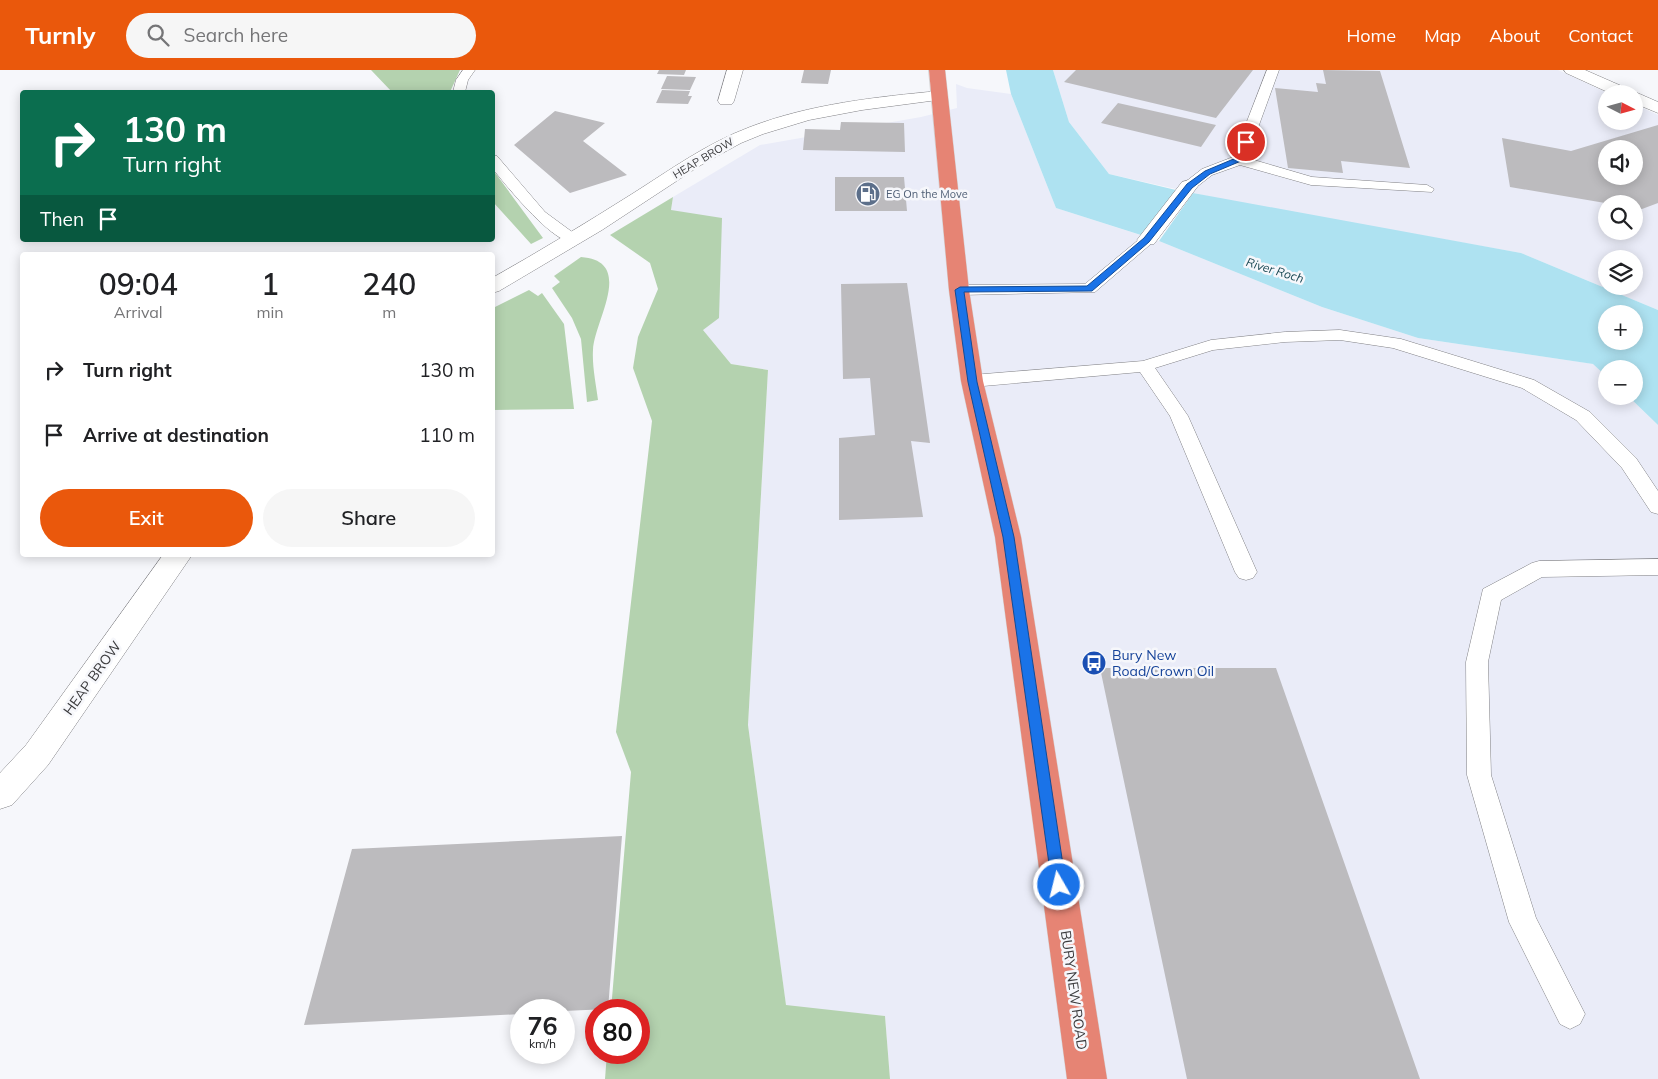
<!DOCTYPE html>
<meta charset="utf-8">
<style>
body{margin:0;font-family:Mulish,sans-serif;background:#f6f6f6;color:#202124;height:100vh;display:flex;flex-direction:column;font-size:19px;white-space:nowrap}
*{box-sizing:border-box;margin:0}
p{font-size:16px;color:#757577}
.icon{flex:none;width:28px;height:28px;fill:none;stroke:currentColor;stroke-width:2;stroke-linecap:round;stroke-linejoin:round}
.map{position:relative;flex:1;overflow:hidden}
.side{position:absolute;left:20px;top:182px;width:475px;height:305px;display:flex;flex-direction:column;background:#fff;border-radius:5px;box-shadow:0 2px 12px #0003}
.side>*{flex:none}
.hud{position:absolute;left:20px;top:20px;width:475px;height:152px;border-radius:5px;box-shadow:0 2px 12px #0003;background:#0b6e4f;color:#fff;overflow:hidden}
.needle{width:32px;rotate:96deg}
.fabs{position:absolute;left:1598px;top:15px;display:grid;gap:10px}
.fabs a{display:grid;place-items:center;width:45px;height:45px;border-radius:50%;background:#fff;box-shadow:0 2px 12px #0003;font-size:25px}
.speed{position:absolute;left:510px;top:929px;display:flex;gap:10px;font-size:25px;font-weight:700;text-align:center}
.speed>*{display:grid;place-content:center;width:65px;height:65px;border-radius:50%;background:#fff;box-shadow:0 2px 12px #0003;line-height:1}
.speed small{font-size:12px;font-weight:400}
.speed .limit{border:8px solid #d22;background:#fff;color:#111}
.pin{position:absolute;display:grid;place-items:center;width:42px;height:42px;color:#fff;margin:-21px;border:2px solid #fff;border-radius:50%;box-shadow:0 1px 5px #0007}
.me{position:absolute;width:55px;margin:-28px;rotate:352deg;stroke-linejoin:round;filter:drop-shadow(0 0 4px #0008)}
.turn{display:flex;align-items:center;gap:18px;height:105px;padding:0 20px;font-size:22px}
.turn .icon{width:65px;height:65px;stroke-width:2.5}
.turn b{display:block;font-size:35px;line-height:42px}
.then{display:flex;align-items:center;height:48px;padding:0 20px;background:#0003;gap:10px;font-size:19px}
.eta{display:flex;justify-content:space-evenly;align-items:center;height:85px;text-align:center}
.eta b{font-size:30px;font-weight:600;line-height:35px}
.action{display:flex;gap:10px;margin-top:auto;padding:10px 20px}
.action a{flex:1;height:58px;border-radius:30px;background:#ea580c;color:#fff;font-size:20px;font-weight:600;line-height:58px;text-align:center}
.action a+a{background:#f6f6f6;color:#202124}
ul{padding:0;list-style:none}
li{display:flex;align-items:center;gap:15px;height:65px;padding:0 20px}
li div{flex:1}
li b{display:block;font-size:19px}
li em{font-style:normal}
header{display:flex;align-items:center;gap:30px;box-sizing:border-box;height:70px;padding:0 25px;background:#ea580c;color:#fff}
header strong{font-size:24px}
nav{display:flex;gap:28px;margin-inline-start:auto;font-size:18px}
.search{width:350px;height:45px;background:#f6f6f6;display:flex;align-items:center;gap:12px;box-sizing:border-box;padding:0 18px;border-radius:28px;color:#757577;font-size:19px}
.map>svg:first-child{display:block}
.built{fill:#eaecf8;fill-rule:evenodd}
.green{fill:#b4d2af}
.water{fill:#aee2f1;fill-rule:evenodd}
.building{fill:#bcbbbe;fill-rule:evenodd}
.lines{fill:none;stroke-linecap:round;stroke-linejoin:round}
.service-casing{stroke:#818185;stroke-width:1}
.minor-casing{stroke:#818185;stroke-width:1}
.tertiary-casing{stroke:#818185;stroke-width:1}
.trunk-casing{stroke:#d4d4d5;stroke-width:1}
.service{fill:#fff;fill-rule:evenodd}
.minor{fill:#fff;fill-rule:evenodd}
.tertiary{fill:#fff;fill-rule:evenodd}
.trunk{fill:#e68474;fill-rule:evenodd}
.route{fill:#1a73e8;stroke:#114b97}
.labels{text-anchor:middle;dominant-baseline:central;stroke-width:5;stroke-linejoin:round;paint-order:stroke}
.far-street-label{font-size:11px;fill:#3c3c3e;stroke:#f6f7fb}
.far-service-label{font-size:11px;fill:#4e5e75;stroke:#f6f7fb;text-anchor:start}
.far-water-label{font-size:12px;font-style:italic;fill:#1c4a55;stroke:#f6f7fb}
.transit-label{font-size:14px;fill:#164399;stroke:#f6f7fb;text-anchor:start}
.street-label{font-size:14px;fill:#3c3c3e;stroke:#f6f7fb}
</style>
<header>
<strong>Turnly</strong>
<div class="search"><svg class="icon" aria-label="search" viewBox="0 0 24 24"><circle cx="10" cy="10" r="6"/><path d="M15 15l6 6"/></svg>Search here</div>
<nav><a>Home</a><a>Map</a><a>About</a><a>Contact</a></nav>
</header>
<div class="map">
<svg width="1658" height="1009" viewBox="0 0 1658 1009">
<rect width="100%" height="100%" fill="#f6f7fb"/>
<path class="built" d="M1053,0h505l52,24h-4v27h28v-17l24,11v195l-137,-57 -287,-51 -125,-28 -40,-52zM1606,79h28v27h-28zM1606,134h28v27h-28zM1606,189h28v27h-28z
M956,14l11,4 44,6 45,114 103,33 163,66 96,31 176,26 12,12v20h22l30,29v654h-768l-5,-63 -99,-10 -38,-281 20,-355 -37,-6 -28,-34 -32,-120 2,-13 87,-52 161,-28 36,-9z"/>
<path class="green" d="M371,0h89l-10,22h-58z
M493,100l50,68 -12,6 -38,-42z
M673,127l-2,13 51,8 -3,100 -16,12 28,34 37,6 -20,355 38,280 99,11 5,63h-285l2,-26 32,-1v-42h-28l20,-238 -15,-40 36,-311 -19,-53 5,-31 20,-48 -8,-26 -40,-28z
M581,187c55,4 13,64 12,93 -1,16 3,34 5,50l-11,2 -6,-63 -9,-21 -20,-30 8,-6 -6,-6z
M529,220l9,6 4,-3 22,31 10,85 -81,1v-102z"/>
<path class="water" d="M1006,0h47l16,52 40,52 71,17 -36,45 -88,-28 -45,-114z
M1193,123l328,60 137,57v115l-30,-29h6v-27h-28v7l-13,-12 -175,-26 -96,-31 -163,-66zM1606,244h28v27h-28z"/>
<path class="building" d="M659,0h27l-2,5 -27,-1z
M804,0h27l-3,14 -27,-1z
M1076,0h177l-37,48 -152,-36z
M1323,0l57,1 30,97 -69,-7 2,12 -55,-5 -13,-80 43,4 -2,-9 10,1z
M667,6l29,1 -6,13 -29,-1z
M662,20l28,1 -2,5h4l-4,8 -32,-1z
M1118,33l98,22 -15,22 -100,-24z
M555,41l50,12 -22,18 44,34 -57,18 -56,-48z
M841,52l63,1 1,29 -102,-2 2,-21 35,1z
M1658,55v78l-16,6 -8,-1v-4h-23l-101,-17 -8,-49 69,13zM1606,79h28v27h-28z
M835,107h69l3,34h-72z
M907,213l23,160 -19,-2 12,76 -84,3v-82l36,-3 -5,-57 -27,1 -2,-95z
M1100,598h176l144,411h-233z
M622,766l-14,173 -44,2 -43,-1v4l-217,11 48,-176z"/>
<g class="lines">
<defs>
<path id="service" d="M463,0h12l-7,10 -3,12h-12l3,-12z
M1267,0h12l-32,88 65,19 115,8 7,4 -2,3 -121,-7 -71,-20 -28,10 -18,14h-10l-2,-3 2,-3 18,-14 31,-12z
M492,85l5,1 48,56 34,25 3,3 -3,3c-23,6 -72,-57 -87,-75z
M1147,165l8,5 -3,3 -57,49 -136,3 -8,-5 8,-5 126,-1 57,-47z
M1340,260l61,9 133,41 56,32 46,46 22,33v23l-7,-2 -29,-44 -46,-48 -54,-32 -129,-40 -53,-8 -55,2 -72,8 -58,18 33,48 69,156 -4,6 -7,2 -7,-2 -4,-6 -65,-156 -30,-44 -168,15 -6,-2 -3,-4 3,-4 6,-2 171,-14 68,-21 74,-8z
M1658,489v16l-116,2 -41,23 -13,62 3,113 45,143 49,96 -5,10 -10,5 -10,-5 -51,-102 -42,-147 -1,-113 17,-73 49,-26 7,-2z"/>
<path id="minor" d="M727,0h16l-9,31 -2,3h-12l-2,-3z
M1564,0h21l73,32v11l-24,-10v-9h-22l-46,-21z
M1189,110l7,2 2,4 -44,58h-14l-3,-4 3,-4 42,-54z"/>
<path id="tertiary" d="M939,21l8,5 -2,3 -83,11 -53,10 -46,14 -22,9 -40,22 -99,65 -103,61 -7,2v-15c48,-27 94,-55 140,-84 38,-24 75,-51 118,-67 60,-23 126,-30 189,-36z
M163,485h29l-144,210 -36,40 -12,4v-36l26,-28z"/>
<path id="trunk" d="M929,0h16l24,220 14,91 38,156 86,542h-40l-72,-542 -34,-156 -12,-91z"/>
</defs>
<use href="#service" class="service-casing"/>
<use href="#minor" class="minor-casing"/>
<use href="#tertiary" class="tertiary-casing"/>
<use href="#trunk" class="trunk-casing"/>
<use href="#service" class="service"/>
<use href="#minor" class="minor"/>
<use href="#tertiary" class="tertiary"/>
<use href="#trunk" class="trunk"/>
</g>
<path class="route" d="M1243,70l6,2 -8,19 -31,13 -18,14 -43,54 -57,49 -128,1 13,90 37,155 52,348 -2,5 -5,2 -5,-2 -2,-5 -49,-348 -35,-155 -13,-92 5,-3 127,-1 57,-48 43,-54 18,-13 31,-13z"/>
<defs>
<symbol id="fuel-disc" viewBox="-11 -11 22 22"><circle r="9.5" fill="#5c6f8a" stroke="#f6f7fb"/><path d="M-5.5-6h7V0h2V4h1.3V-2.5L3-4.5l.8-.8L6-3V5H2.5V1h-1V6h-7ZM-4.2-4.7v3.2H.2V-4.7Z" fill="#fff"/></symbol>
<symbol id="bus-disc" viewBox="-11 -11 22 22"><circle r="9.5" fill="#1a4fb4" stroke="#f6f7fb"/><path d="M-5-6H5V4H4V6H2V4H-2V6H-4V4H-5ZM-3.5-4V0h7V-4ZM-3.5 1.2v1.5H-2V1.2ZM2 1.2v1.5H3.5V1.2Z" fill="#fff"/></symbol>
</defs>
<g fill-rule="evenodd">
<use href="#fuel-disc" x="854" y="110" width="28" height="28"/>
<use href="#bus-disc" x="1080" y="579" width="28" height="28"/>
</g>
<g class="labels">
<g class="far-street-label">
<text transform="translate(703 88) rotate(-31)">HEAP BROW</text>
</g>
<g class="far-service-label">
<text x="886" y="124">EG On the Move</text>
</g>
<g class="far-water-label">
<text transform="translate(1275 200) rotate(17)">River Roch</text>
</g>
<g class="transit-label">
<text x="1112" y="585">Bury New<tspan x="1112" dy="16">Road/Crown Oil</tspan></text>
</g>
<g class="street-label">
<text transform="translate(92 608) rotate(-54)">HEAP BROW</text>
<text transform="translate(1074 920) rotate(82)">BURY NEW ROAD</text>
</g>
</g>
</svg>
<div class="fabs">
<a><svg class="needle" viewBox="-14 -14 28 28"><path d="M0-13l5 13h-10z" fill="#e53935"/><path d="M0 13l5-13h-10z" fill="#757577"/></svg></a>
<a><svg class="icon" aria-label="sound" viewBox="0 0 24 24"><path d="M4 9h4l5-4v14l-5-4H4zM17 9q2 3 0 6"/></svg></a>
<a><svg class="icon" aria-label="search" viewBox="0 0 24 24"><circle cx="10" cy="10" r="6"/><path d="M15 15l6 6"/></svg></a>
<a><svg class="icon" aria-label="layers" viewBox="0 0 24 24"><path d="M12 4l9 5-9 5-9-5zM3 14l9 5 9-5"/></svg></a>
<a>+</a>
<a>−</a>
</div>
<div class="speed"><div>76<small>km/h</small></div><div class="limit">80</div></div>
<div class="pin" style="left:1246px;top:72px;background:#d93025"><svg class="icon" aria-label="arrive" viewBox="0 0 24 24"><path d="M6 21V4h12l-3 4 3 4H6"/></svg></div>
<svg class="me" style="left:1059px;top:815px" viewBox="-20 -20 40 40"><circle r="17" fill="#1a73e8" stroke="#fff" stroke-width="3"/><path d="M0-11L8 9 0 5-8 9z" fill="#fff"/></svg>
<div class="hud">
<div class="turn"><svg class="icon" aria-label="right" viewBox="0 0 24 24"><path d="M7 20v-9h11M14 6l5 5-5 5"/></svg><div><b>130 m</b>Turn right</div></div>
<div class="then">Then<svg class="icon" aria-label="arrive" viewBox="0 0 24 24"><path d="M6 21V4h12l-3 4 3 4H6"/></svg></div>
</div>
<section class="side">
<div class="eta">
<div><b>09:04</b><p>Arrival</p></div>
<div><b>1</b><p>min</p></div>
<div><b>240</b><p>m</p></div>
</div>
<ul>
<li><svg class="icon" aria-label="right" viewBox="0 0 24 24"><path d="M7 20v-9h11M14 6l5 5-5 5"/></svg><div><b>Turn right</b></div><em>130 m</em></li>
<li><svg class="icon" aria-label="arrive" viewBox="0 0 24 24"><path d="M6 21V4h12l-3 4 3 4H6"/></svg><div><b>Arrive at destination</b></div><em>110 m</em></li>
</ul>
<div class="action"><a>Exit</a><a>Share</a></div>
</section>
</div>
